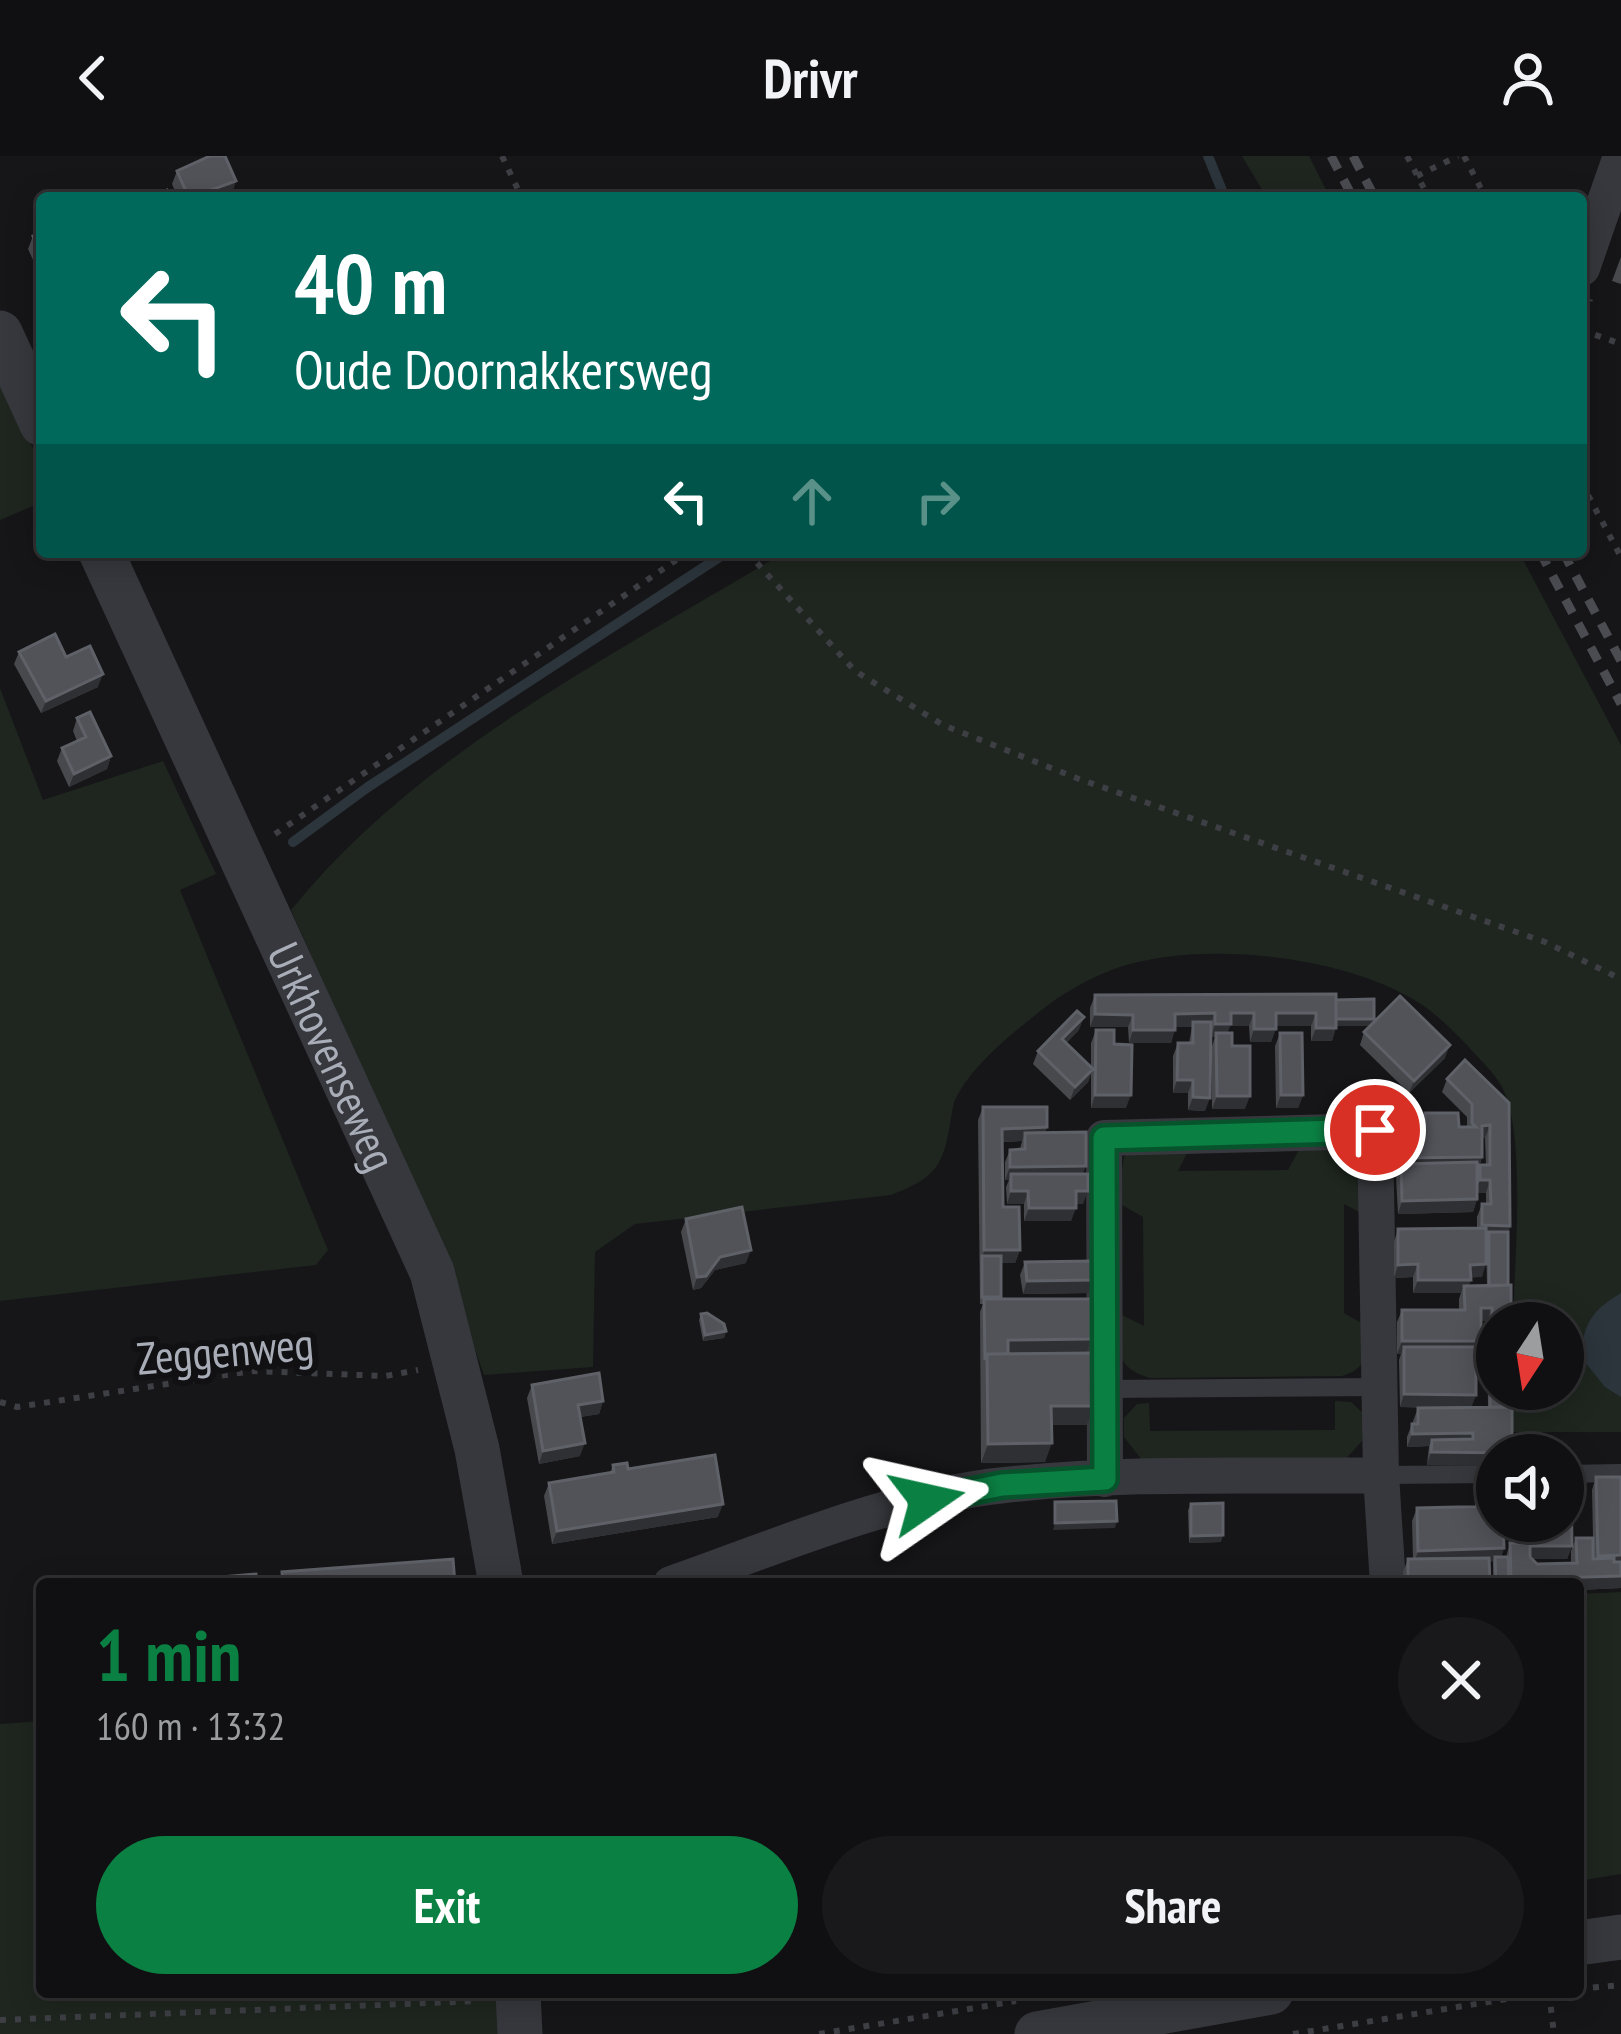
<!DOCTYPE html>
<meta charset="utf-8">
<style>
body{margin:0;font-family:"PT Sans Narrow",sans-serif;background:#19191b;color:#f1f3f6;height:100vh;display:flex;flex-direction:column;font-size:45px;white-space:nowrap}
*{box-sizing:border-box;margin:0}
p{font-size:39px;color:#9c9d9f}
.icon{flex:none;width:66px;height:66px;fill:none;stroke:currentColor;stroke-width:2;stroke-linecap:round;stroke-linejoin:round}
.map{position:relative;flex:1;overflow:hidden}
.sheet{position:absolute;left:36px;top:1422px;width:1548px;height:420px;display:flex;flex-direction:column;background:#101012;border-radius:12px;box-shadow:0 6px 30px #0003,0 0 0 3px #303032}
.sheet>*{flex:none}
.banner{position:absolute;left:36px;top:36px;width:1551px;height:366px;border-radius:12px;box-shadow:0 6px 30px #0003,0 0 0 3px #303032;background:#00695c;color:#fff;overflow:hidden}
.needle{width:78px;rotate:192deg}
.buttons{position:absolute;left:1476px;top:1146px;display:grid;gap:24px}
.buttons a{display:grid;place-items:center;width:108px;height:108px;border-radius:50%;background:#101012;box-shadow:0 6px 30px #0003,0 0 0 3px #303032;font-size:60px}
.pin{position:absolute;display:grid;place-items:center;width:102px;height:102px;color:#fff;margin:-51px;border:6px solid #fff;border-radius:50%;box-shadow:0 3px 12px #0007}
.me{position:absolute;width:132px;margin:-66px;rotate:79deg;stroke-linejoin:round;filter:drop-shadow(0 0 9px #0008)}
.turn{display:flex;align-items:center;gap:42px;height:252px;padding:0 60px;font-size:54px}
.turn .icon{width:156px;height:156px;stroke-width:2.5}
.turn b{display:block;font-size:84px;line-height:102px}
.lanes{display:flex;align-items:center;height:114px;padding:0 60px;background:#0003;justify-content:center;gap:60px;direction:ltr}
.lanes .off{opacity:.35}
.round{display:grid;place-items:center;flex:none;width:126px;height:126px;border-radius:63px;background:#19191b}
.head{display:flex;align-items:center;justify-content:space-between;height:204px;padding:0 60px}
h1{font-size:72px;font-weight:600;line-height:90px;color:#0b8043}
.action{display:flex;gap:24px;margin-top:auto;padding:24px 60px}
.action a{flex:1;height:138px;border-radius:72px;background:#0b8043;color:#fff;font-size:48px;font-weight:600;line-height:138px;text-align:center}
.action a+a{background:#19191b;color:#f1f3f6}
header{display:flex;justify-content:space-between;align-items:center;height:156px;padding:0 60px;background:#101012;font-size:54px;font-weight:600}
.map>svg:first-child{display:block}
.green{fill:#1e261f}
.water{fill:#2c353c}
.lines{fill:none;stroke-linecap:round;stroke-linejoin:round}
.stream{stroke:#2c353c;stroke-width:10}
.path{stroke:#3d3f44;stroke-width:6;stroke-dasharray:6 9;stroke-linecap:butt}
.service{stroke:#37383d;stroke-width:18}
.minor{stroke:#37383d;stroke-width:36}
.tertiary{stroke:#37383d;stroke-width:45}
.rail{stroke:#4a4c52;stroke-width:9;stroke-dasharray:15 12;stroke-linecap:butt}
.wall{fill:#47494d;fill-rule:evenodd}
.shaded-wall{fill:#2f3033}
.building{fill:#525359;stroke:#5f6168;stroke-width:3}
.route-casing{stroke:#07532c;stroke-width:30}
.route{stroke:#0b8043;stroke-width:21}
.labels{text-anchor:middle;dominant-baseline:central;stroke-width:12;stroke-linejoin:round;paint-order:stroke}
.street-label{font-size:45px;fill:#a8adb8;stroke:#111113}
</style>
<header><svg class="icon" aria-label="back" viewBox="0 0 24 24"><path d="M15 5l-7 7 7 7"/></svg>Drivr<svg class="icon" aria-label="person" viewBox="0 0 24 24"><circle cx="12" cy="8" r="4"/><path d="M4 21q1-7 8-7t8 7"/></svg></header>
<div class="map">
<svg width="1621" height="1878" viewBox="0 0 1621 1878">
<rect width="100%" height="100%" fill="#161618"/>
<path class="green" d="M1242,0h67l21,42h-63z
M0,225l42,86v35l-42,18z
M785,396h734l102,193v687h-109l1,-43h50v-66h-50c1,-57 14,-189 -11,-236 -8,-15 -24,-29 -35,-42 -17,-17 -34,-35 -56,-47 -74,-43 -213,-58 -294,-30 -28,10 -56,26 -79,45 -28,22 -65,52 -82,85 -4,7 -4,18 -6,26 -7,45 -18,55 -59,71l-256,29 -40,28 -2,115 -109,8 -55,-157 -138,-308c130,-160 320,-253 494,-358z
M0,532l43,112 120,-39 53,113 -36,16 148,360 -12,15 -316,36z
M1302,988l53,5 9,8 5,60 -25,-13v109l26,15c-3,23 -2,41 -28,48l-192,2c-38,-11 -30,-31 -32,-65l26,13 -1,-109 -26,-15 7,-45 8,-7 59,-5 -13,26 110,-1z
M1335,1245l16,1 15,14 -4,25 -19,21 -201,-2 -18,-23v-19l13,-14 12,-1 1,28 185,-1z
M1621,1436v282l-43,7v-287z
M42,1565v271h460v42h-502v-310z"/>
<path class="water" d="M1621,1137v104l-16,-10 -24,-30c2,-33 11,-47 40,-64z"/>
<g class="lines">
<path class="stream" d="M1208,0l17,42
M293,686l75,-55 359,-235"/>
<path class="path" d="M502,0l20,42
M1407,0l22,42
M1464,0l22,42
M1417,20l41,-20
M1581,174l40,14
M1582,174l8,-31
M1581,326l40,75
M747,396l108,119 88,54 136,54 466,163 76,37
M275,678l413,-282
M0,1246l17,5 235,-36 134,5 32,-6
M1578,1833l43,-4
M1549,1836l5,42
M0,1864l479,-19
M819,1878l197,-33
M1293,1878l256,-42"/>
<path class="service" d="M1105,1233l275,-2
M1563,1318l58,-1
M1381,1319l116,-1"/>
<path class="minor" d="M1582,112l39,-112
M1105,1323l-1,-341 271,-7 6,344
M671,1428c109,-38 219,-87 334,-99 124,-14 252,-8 376,-10l7,109"/>
<g class="tertiary">
<path d="M0,177l42,91"/>
<path id="s1" d="M101,396l331,720 45,177 24,135"/>
<path d="M1578,1787l43,-6"/>
<path d="M518,1836l2,42"/>
<path d="M1037,1878l234,-42"/>
</g>
<path class="rail" d="M1331,0l22,42
M1353,0l22,42
M1540,396l81,152
M1563,396l58,109"/>
</g>
<path class="wall" d="M177,15l55,23 -12,4h-42l-6,-14z
M42,76v47l-14,-30 5,-13z
M1621,101v27l-9,-3z
M19,496l47,5 32,30 -57,26 -27,-49z
M77,562l34,38 -4,13 -38,18 -12,-26 5,-13 15,-7 -4,-10z
M1095,839l241,5 36,24 73,34 -36,35 -49,-48 4,-13 7,-6h-35l-4,15h-21v-15h-35l-5,16h-21l-1,-16h-19l-3,7 5,13 13,63h-33v-63l3,-9h-4l-6,74 -17,-1v-17h-15v-37l5,-13h11l3,-16h-17l-4,16h-42l-1,-16h-38v-19z
M1079,874l-13,13 25,24v-24l5,-13 18,14 12,64h-35v-35l-3,9 -18,18 -37,-36 5,-13z
M1280,877l23,62 -5,13h-22l-1,-62z
M1447,923l62,24 1,123 -2,8 -11,89 15,130 -85,12 2,-19 -22,1v-10l11,-29h20l-38,-1 -1,-47 2,-6h-4v-32l5,-12h57v-11l2,-6h-48v-16l-19,1v-36l4,-13 79,-1v-11l5,-13h4v-11h-9v6l-4,13 -75,2 -2,-37 3,-6h-2l-1,-30 5,-13 19,-1 5,-14 34,14h8v-10l-25,-25zM1482,982h3l1,27h-6l-3,9 5,-17zM1486,1082l1,48h-19l3,-9h11zM1481,1165h6l1,86h-17l5,-12v-41z
M983,951l64,20 -2,5 39,42 -1,30h-7l-5,17h-47v-17h-17l-1,-17 3,-7h-4v-18l5,-12 10,-1 2,-8 -20,1 1,65 17,43 -5,13h-14l-1,36 91,40 -4,13 7,54 -7,19h-35l-7,37 -64,1 -1,-151 3,-8h-3l-2,-184z
M686,1063l60,44 -31,7 -14,18 -8,2 -12,-58z
M1025,1106l68,18 -4,13 -66,1 -3,-19z
M701,1158l25,17 -2,7 -21,3 -4,-21z
M532,1229l71,16 -4,13 -19,3v39l-41,8 -12,-66z
M613,1309l105,52 -166,27 -8,-48 5,-13 61,-10z
M1596,1321l25,111 -43,2v-6h-85v-23l-4,1 1,22h-87v-12l5,-13h5l-1,-38 5,-13 58,-2 -1,-18 3,-7 27,67 -3,9h5l4,-14h18l-1,-22h36l9,25 -5,13h-35l5,5 34,-1v-12l5,-13h17l-1,-48z
M1191,1348l30,38 -32,1 -1,-33z"/>
<path class="shaded-wall" d="M236,25l-4,13 -12,4h-28z
M103,518l-5,13 -57,26 5,-12z
M111,600l-4,13 -38,18 5,-13z
M1215,857l-5,13 -17,-4 -1,5h-21l4,-13z
M1231,857h23l-5,13h-19l-4,11 -10,-4 -1,4h-4l4,-13z
M1276,857h40l-5,13h-40z
M1095,858l38,1 -5,12h-38z
M1084,861l-5,13 -21,22 4,-13z
M1334,863h40l-2,7h-40z
M1316,872h20l-4,13h-21z
M1254,873h22l-5,13h-21z
M1133,874h42l-4,13h-42z
M1450,889l-5,13 -36,35 5,-12z
M1093,913l-5,13 -18,18 5,-13z
M1177,924h16l-5,13h-15z
M1095,939h36l-5,13h-35z
M1281,939h22l-5,13h-22z
M1217,940h33l-5,13h-33z
M1193,941l17,1 -5,13 -17,-1z
M1490,969l-5,13 -8,1 5,-13z
M1047,971l-5,13 -17,-7 -3,8 -25,1 5,-13z
M1482,1001l-5,13 -76,-6 -2,7h-2l4,-13z
M1086,1010l-5,13 -70,-5 -2,6h-4l5,-13z
M1480,1024h10l-4,13h-10z
M1011,1035h17l-4,13h-17z
M1076,1035h12l-5,13h-12z
M1477,1043l-4,13 -75,2 4,-13z
M1029,1052h47l-5,13h-47z
M1482,1069l28,1 -4,13 -17,-7 -3,6h-9z
M751,1094l-5,13 -31,7 -14,18 -8,2 4,-13 23,-20z
M984,1094h36l-5,13h-33z
M1418,1108l-5,13 -19,1 4,-13z
M1486,1108l-4,13 -17,1 5,-13z
M1093,1124l-4,13 -66,1 4,-13z
M1418,1124h53l-5,13 -2,-7 -3,7h-48z
M1481,1152h11l-5,13h-11z
M726,1175l-2,7 -21,3 2,-6z
M1091,1183l-4,13 -84,1 5,-13z
M1402,1185h79l-5,13 -72,-7 -3,7h-4z
M1404,1238l72,1 -5,13 -71,-1z
M603,1245l-4,13 -25,4 4,-13z
M1051,1250h43l-7,19h-43z
M1473,1277l-4,13 -37,-6 -3,6 -22,1 5,-13z
M585,1287l-5,13 -41,8 4,-13z
M1052,1287l-7,19 -64,1 7,-19z
M1431,1296l81,1v2h-15v11l-70,-1z
M723,1348l-5,13 -166,27 5,-13z
M1117,1365l-2,7 -62,2 2,-7z
M1223,1379l-2,7 -32,1 2,-7z
M1532,1390h40l-5,13h-39z
M1504,1392l-5,13 -4,-4 -2,4 -79,3 4,-13z
M1621,1399v13l-28,1 5,-13z
M1621,1420v12l-43,2v-6h-69l2,-5z"/>
<path class="building" d="M210,0h15l11,25 -47,17 -12,-27z
M167,34l3,8h-20z
M42,76v25l-9,-21z
M55,478l11,23 24,-11 13,28 -57,27 -27,-49z
M90,556l21,44 -37,18 -12,-26 24,-11 -9,-19z
M1336,838v34h-20v-15h-40v16h-22v-16h-23v11h-16v-11l-40,1v16h-42v-15l-38,-1v-19z
M1400,840l50,49 -36,36 -50,-49z
M1374,843v20h-38v-19z
M1077,855l7,6 -22,22 31,30 -18,18 -37,-36z
M1193,866h18l-1,76 -17,-1v-17h-16l1,-37h15z
M1096,874h18v14l18,1 -1,50h-36z
M1216,877h16v13h18v50h-33z
M1280,877h22l1,62h-22z
M1465,904l44,43 1,123 -28,-1v-21h9l-1,-24h-10v-15h10v-40l-8,1v31l-81,1v-30l24,-1v-14h33l1,14h17l-4,-4v-19l-25,-25z
M983,951h64v20l-45,2 1,78h16l1,43h-36z
M1086,976v34l-76,1v-17l15,-1v-16z
M1477,1006v37l-75,2 -1,-37z
M1011,1018h77v17h-12v17h-47l-1,-17h-17z
M742,1051l9,43 -31,7 -14,19 -9,1 -11,-58z
M1486,1072v36l-16,1 1,15h-53v-16l-20,1v-36z
M1489,1076h19v53l-19,1z
M982,1100h19v41h-19z
M1094,1105l-1,19 -66,1 -2,-19z
M1511,1129v38h-14v24h-5v-39h-11v33h-79v-31h63l-1,-24z
M984,1143h107v40l-83,1v14h-21l-2,6z
M707,1157l17,11 2,7 -21,4 -4,-21z
M1404,1191h72v48l-72,-1z
M1094,1197v53h-43l1,37 -64,1 -1,-90z
M1490,1197h7v36h12v18h-19z
M599,1217l4,28 -25,4 7,38 -42,8 -11,-66z
M1512,1251v46l-81,-1 1,-12 41,-1v-6l-61,1v-10h6v-16z
M715,1299l8,49 -166,27 -8,-48 65,-11 -1,-7 14,-2 1,6z
M1596,1321h25v78l-23,1z
M1563,1324h8l1,66h-40v-25h31z
M1477,1325h20v23h-20z
M1116,1345l1,20 -62,2v-21z
M1223,1347v32l-32,1v-32z
M1497,1350v15h6l1,27 -86,3 -1,-43z
M1576,1382h17v21l21,-1v4h7v14l-110,3 -1,-36h20v14l7,7 40,-1z
M1495,1401h13l1,27h-13z
M1489,1402l1,26h-82v-25z
M453,1403l2,25h-172l-1,-12z
M256,1418l1,10h-83v-3z
M1147,1425v3h-81v-1z"/>
<g class="lines">
<defs>
<path id="route" d="M927,1344l75,-15 103,-6 -1,-341 271,-8"/>
</defs>
<use href="#route" class="route-casing"/>
<use href="#route" class="route"/>
</g>
<g class="labels">
<g class="street-label">
<text stroke="none"><textPath href="#s1" startOffset="555">Urkhovenseweg</textPath></text>
<text transform="translate(225 1194) rotate(-5)">Zeggenweg</text>
</g>
</g>
</svg>
<div class="buttons">
<a><svg class="needle" viewBox="-14 -14 28 28"><path d="M0-13l5 13h-10z" fill="#e53935"/><path d="M0 13l5-13h-10z" fill="#9c9d9f"/></svg></a>
<a><svg class="icon" aria-label="sound" viewBox="0 0 24 24"><path d="M4 9h4l5-4v14l-5-4H4zM17 9q2 3 0 6"/></svg></a>
</div>
<div class="pin" style="left:1375px;top:974px;background:#d93025"><svg class="icon" aria-label="arrive" viewBox="0 0 24 24"><path d="M6 21V4h12l-3 4 3 4H6"/></svg></div>
<svg class="me" style="left:927px;top:1344px" viewBox="-20 -20 40 40"><path d="M0-17L14 15 0 8-14 15z" fill="#0b8043" stroke="#fff" stroke-width="4"/></svg>
<div class="banner">
<div class="turn"><svg class="icon" aria-label="left" viewBox="0 0 24 24"><path d="M17 20v-9H6M10 6l-5 5 5 5"/></svg><div><b>40 m</b>Oude Doornakkersweg</div></div>
<div class="lanes"><svg class="icon" aria-label="left" viewBox="0 0 24 24"><path d="M17 20v-9H6M10 6l-5 5 5 5"/></svg><svg class="icon off" aria-label="ahead" viewBox="0 0 24 24"><path d="M12 20V5M6 11l6-6 6 6"/></svg><svg class="icon off" aria-label="right" viewBox="0 0 24 24"><path d="M7 20v-9h11M14 6l5 5-5 5"/></svg></div>
</div>
<section class="sheet">
<div class="head"><div><h1>1 min</h1><p>160 m · 13:32</p></div><a class="round"><svg class="icon" aria-label="close" viewBox="0 0 24 24"><path d="M6 6l12 12M18 6L6 18"/></svg></a></div>
<div class="action"><a>Exit</a><a>Share</a></div>
</section>
</div>
